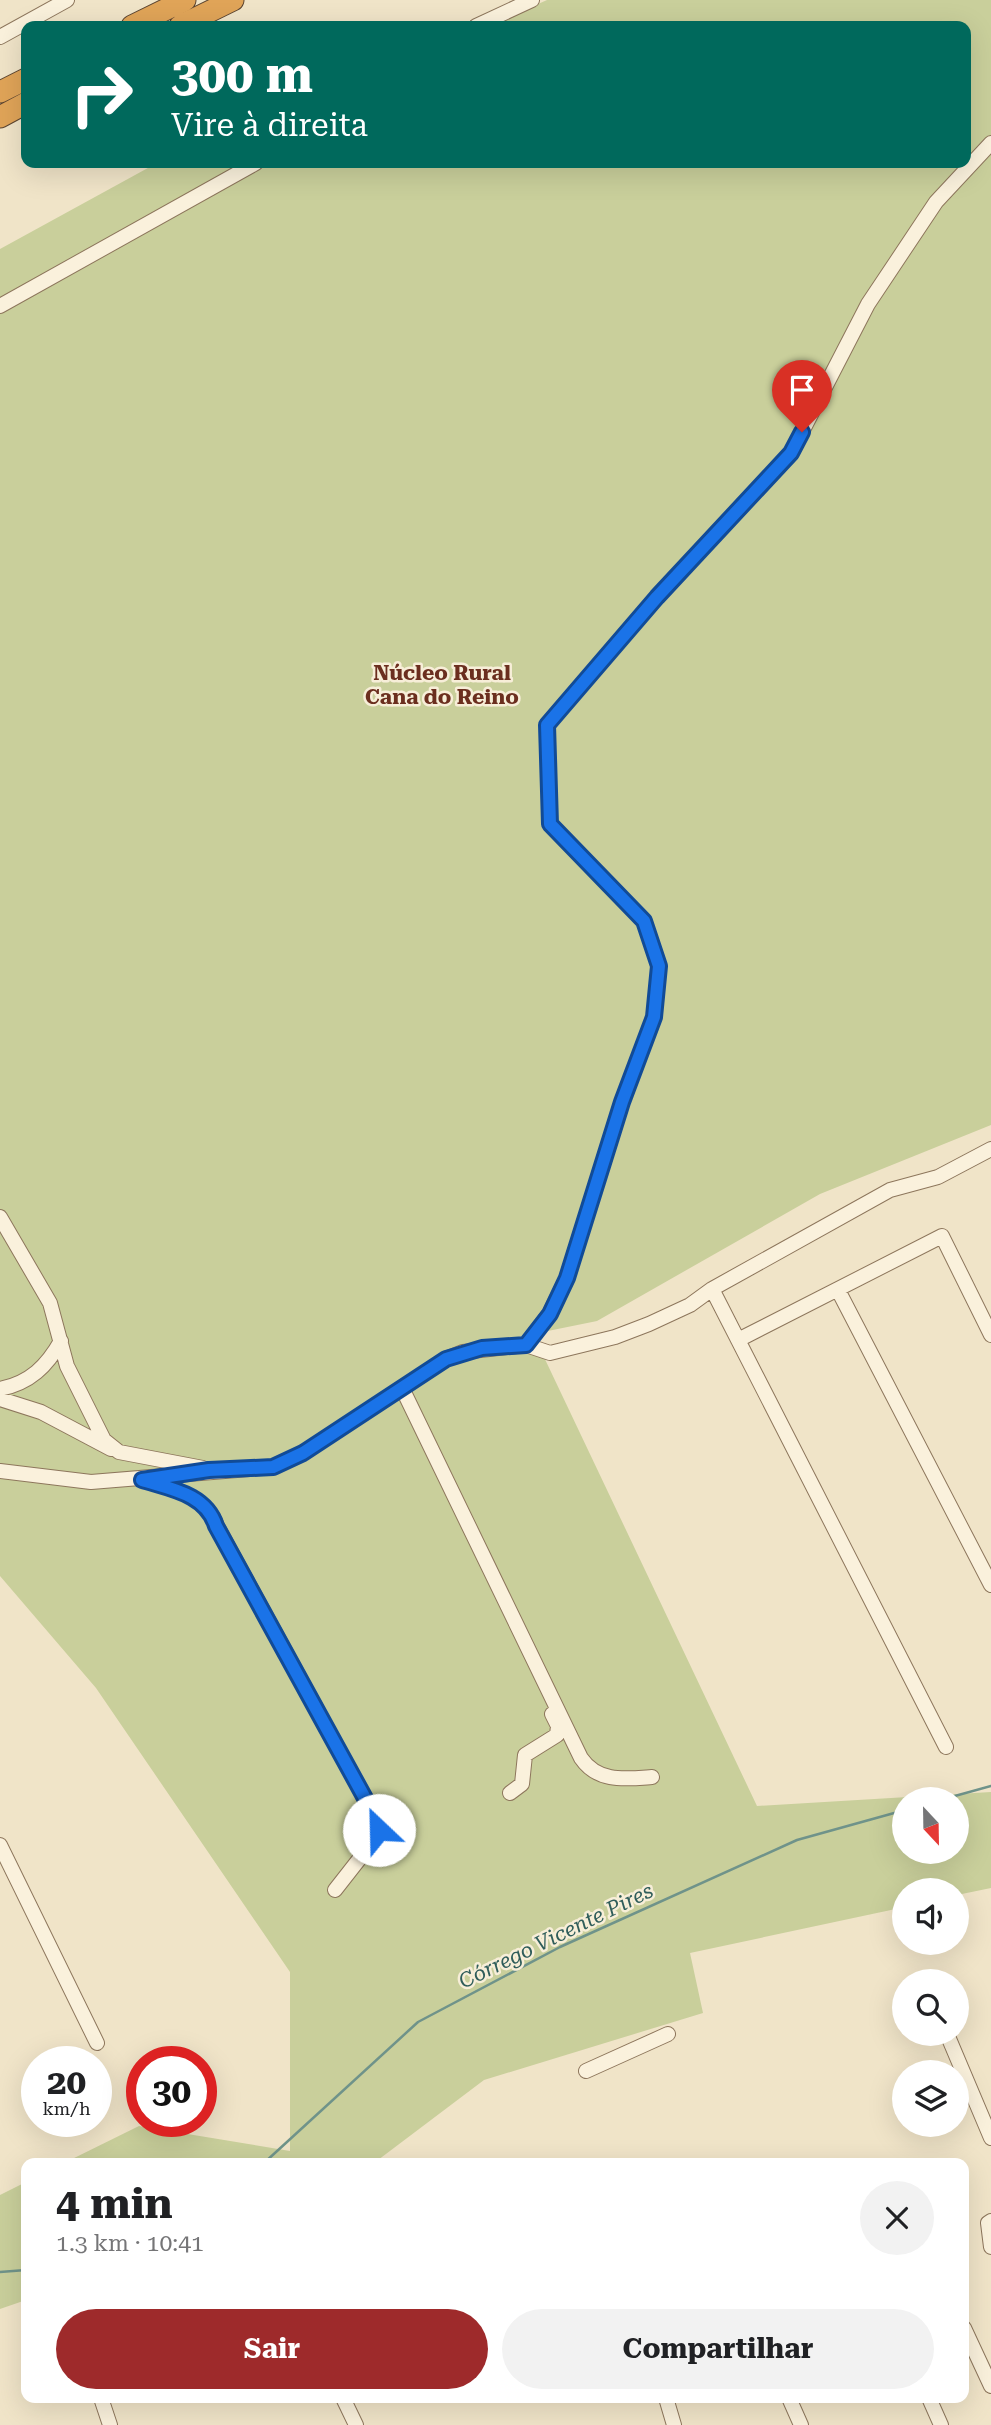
<!DOCTYPE html>
<html lang="pt">
<meta charset="utf-8">
<style>
body{margin:0;font-family:"Roboto Serif",serif;background:#f2f2f2;color:#202124;height:100vh;display:flex;flex-direction:column;font-size:26px;white-space:nowrap}
*{box-sizing:border-box;margin:0}
p{font-size:23px;color:#757577}
.icon{flex:none;width:38px;height:38px;fill:none;stroke:currentColor;stroke-width:2;stroke-linecap:round;stroke-linejoin:round}
.map{position:relative;flex:1;overflow:hidden}
.side{position:absolute;left:21px;top:2158px;width:948px;height:245px;display:flex;flex-direction:column;background:#fff;border-radius:14px;box-shadow:0 7px 28px #0002}
.side>*{flex:none}
.banner{position:absolute;left:21px;top:21px;width:950px;height:147px;border-radius:14px;box-shadow:0 7px 28px #0002;background:#00695c;color:#fff;overflow:hidden}
.needle{width:46px;rotate:158deg}
.buttons{position:absolute;left:892px;top:1787px;display:grid;gap:14px}
.buttons a{display:grid;place-items:center;width:77px;height:77px;border-radius:50%;background:#fff;box-shadow:0 7px 28px #0002;font-size:35px}
.speed{position:absolute;left:21px;top:2046px;display:flex;gap:14px;font-size:35px;font-weight:700;text-align:center}
.speed>*{display:grid;place-content:center;width:91px;height:91px;border-radius:50%;background:#fff;box-shadow:0 7px 28px #0002;line-height:1}
.speed small{font-size:18px;font-weight:400}
.speed .limit{border:10px solid #d22;background:#fff;color:#111}
.pin{position:absolute;display:grid;place-items:center;width:60px;height:60px;color:#fff;margin:-72px -30px;border-radius:50% 50% 50% 0;rotate:-45deg;box-shadow:0 0 7px #0007}
.pin .icon{rotate:45deg}
.me{position:absolute;width:77px;margin:-38px;rotate:336deg;stroke-linejoin:round;filter:drop-shadow(0 0 5px #0008)}
.turn{display:flex;align-items:center;gap:24px;height:147px;padding:0 35px;font-size:32px}
.turn .icon{width:91px;height:91px;stroke-width:2.5}
.turn b{display:block;font-size:49px;line-height:60px}
.round{display:grid;place-items:center;flex:none;width:74px;height:74px;border-radius:37px;background:#f2f2f2}
.summary{display:flex;align-items:center;justify-content:space-between;height:119px;padding:0 35px}
h1{font-size:42px;font-weight:700;line-height:52px}
.cta{display:flex;gap:14px;margin-top:auto;padding:14px 35px}
.cta a{flex:1;height:80px;border-radius:42px;background:#9e2a2b;color:#fff;font-size:28px;font-weight:700;line-height:80px;text-align:center}
.cta a+a{background:#f2f2f2;color:#202124}
.map>svg:first-child{display:block}
.green{fill:#c9cf9b;fill-rule:evenodd}
.lines{fill:none;stroke-linecap:round;stroke-linejoin:round}
.stream{stroke:#6f938a;stroke-width:2.5}
.minor-casing{stroke:#8d765c;stroke-width:16}
.highway-casing{stroke:#5b4430;stroke-width:23}
.minor{stroke:#faf1dc;stroke-width:14}
.highway{stroke:#e0a458;stroke-width:21}
.route-casing{stroke:#114b97;stroke-width:18}
.route{stroke:#1a73e8;stroke-width:12}
.labels{text-anchor:middle;dominant-baseline:central;stroke-width:5;stroke-linejoin:round;paint-order:stroke}
.neighbourhood-label{font-size:21px;font-weight:bold;fill:#6b2e1e;stroke:#f7eed8}
.water-label{font-size:21px;font-style:italic;fill:#2f5d5a;stroke:#f7eed8}
</style>
<div class="map">
<svg width="991" height="2425" viewBox="0 0 991 2425">
<rect width="100%" height="100%" fill="#f0e4c8"/>
<path class="green" d="M547,0h444v1125l-171,69 -223,127 -64,13 224,472 234,-14v96l-34,7v-5h-52v17l-215,46 13,60 -219,67 -110,83h-310l75,-37 151,25v-179l-194,-284 -96,-112v-1327l157,-86h809v-137h-477zM905,1799h52v53h-52z
M26,2182v118l-26,9v-114z"/>
<g class="lines">
<path class="stream" d="M944,1799l47,-13
M264,2163l154,-141 142,-75 237,-107 108,-30
M0,2272l26,-2"/>
<defs>
<path id="minor" d="M476,26l56,-26
M0,37l67,-37
M0,306l256,-143
M0,1217l50,86 17,63 37,74 15,12 84,16
M712,1289l234,458
M838,1290l153,295
M738,1340l204,-104 49,99
M526,1345l23,-31 18,-36 55,-176 32,-85 5,-51 -15,-45 -94,-97 -3,-99 110,-128 134,-144 77,-149 68,-102 55,-59
M402,1388l179,370c17,25 44,21 71,19
M0,1389c30,-6 47,-23 61,-48
M0,1399l41,13 70,37
M0,1471l91,11 182,-15 30,-14 143,-94 17,-7 63,-7 24,8 65,-16 34,-13 41,-19 22,-16 178,-99 48,-13 53,-28
M147,1481c28,9 59,15 70,45l161,296 -3,17 -40,51
M510,1793l12,-9 3,-29 32,-20 1,-9 -6,-12
M0,1845l97,198
M947,2034l44,104
M586,2071l82,-37
M991,2221l-3,2 3,24
M964,2328l27,58
M101,2398l9,27
M343,2398l13,27
M666,2398l8,27
M789,2398l12,27
M929,2398l12,27"/>
<path id="highway" d="M132,26l53,-26
M180,26l53,-26
M0,92l26,-13
M0,117l26,-14"/>
</defs>
<use href="#minor" class="minor-casing"/>
<use href="#highway" class="highway-casing"/>
<use href="#minor" class="minor"/>
<use href="#highway" class="highway"/>
</g>
<g class="lines">
<defs>
<path id="route" d="M379,1830l-1,-8 -162,-296c-10,-32 -45,-37 -74,-46l67,-10 64,-3 30,-14 143,-94 36,-11 44,-3 24,-31 17,-36 55,-176 32,-85 5,-51 -15,-45 -94,-97 -3,-99 110,-128 134,-144 11,-21"/>
</defs>
<use href="#route" class="route-casing"/>
<use href="#route" class="route"/>
</g>
<g class="labels">
<g class="neighbourhood-label">
<text x="442" y="673">Núcleo Rural<tspan x="442" dy="24">Cana do Reino</tspan></text>
</g>
<g class="water-label">
<text transform="translate(556 1936) rotate(-26)">Córrego Vicente Pires</text>
</g>
</g>
</svg>
<div class="buttons">
<a><svg class="needle" viewBox="-14 -14 28 28"><path d="M0-13l5 13h-10z" fill="#e53935"/><path d="M0 13l5-13h-10z" fill="#757577"/></svg></a>
<a><svg class="icon" aria-label="sound" viewBox="0 0 24 24"><path d="M4 9h4l5-4v14l-5-4H4zM17 9q2 3 0 6"/></svg></a>
<a><svg class="icon" aria-label="search" viewBox="0 0 24 24"><circle cx="10" cy="10" r="6"/><path d="M15 15l6 6"/></svg></a>
<a><svg class="icon" aria-label="layers" viewBox="0 0 24 24"><path d="M12 4l9 5-9 5-9-5zM3 14l9 5 9-5"/></svg></a>
</div>
<div class="speed"><div>20<small>km/h</small></div><div class="limit">30</div></div>
<div class="pin" style="left:802px;top:432px;background:#d93025"><svg class="icon" aria-label="arrive" viewBox="0 0 24 24"><path d="M6 21V4h12l-3 4 3 4H6"/></svg></div>
<svg class="me" style="left:379px;top:1830px" viewBox="-20 -20 40 40"><circle r="19" fill="#fff"/><path d="M0-13L10 11 0 6-10 11z" fill="#1a73e8"/></svg>
<div class="banner">
<div class="turn"><svg class="icon" aria-label="right" viewBox="0 0 24 24"><path d="M7 20v-9h11M14 6l5 5-5 5"/></svg><div><b>300 m</b>Vire à direita</div></div>
</div>
<section class="side">
<div class="summary"><div><h1>4 min</h1><p>1.3 km · 10:41</p></div><a class="round"><svg class="icon" aria-label="close" viewBox="0 0 24 24"><path d="M6 6l12 12M18 6L6 18"/></svg></a></div>
<div class="cta"><a>Sair</a><a>Compartilhar</a></div>
</section>
</div>
